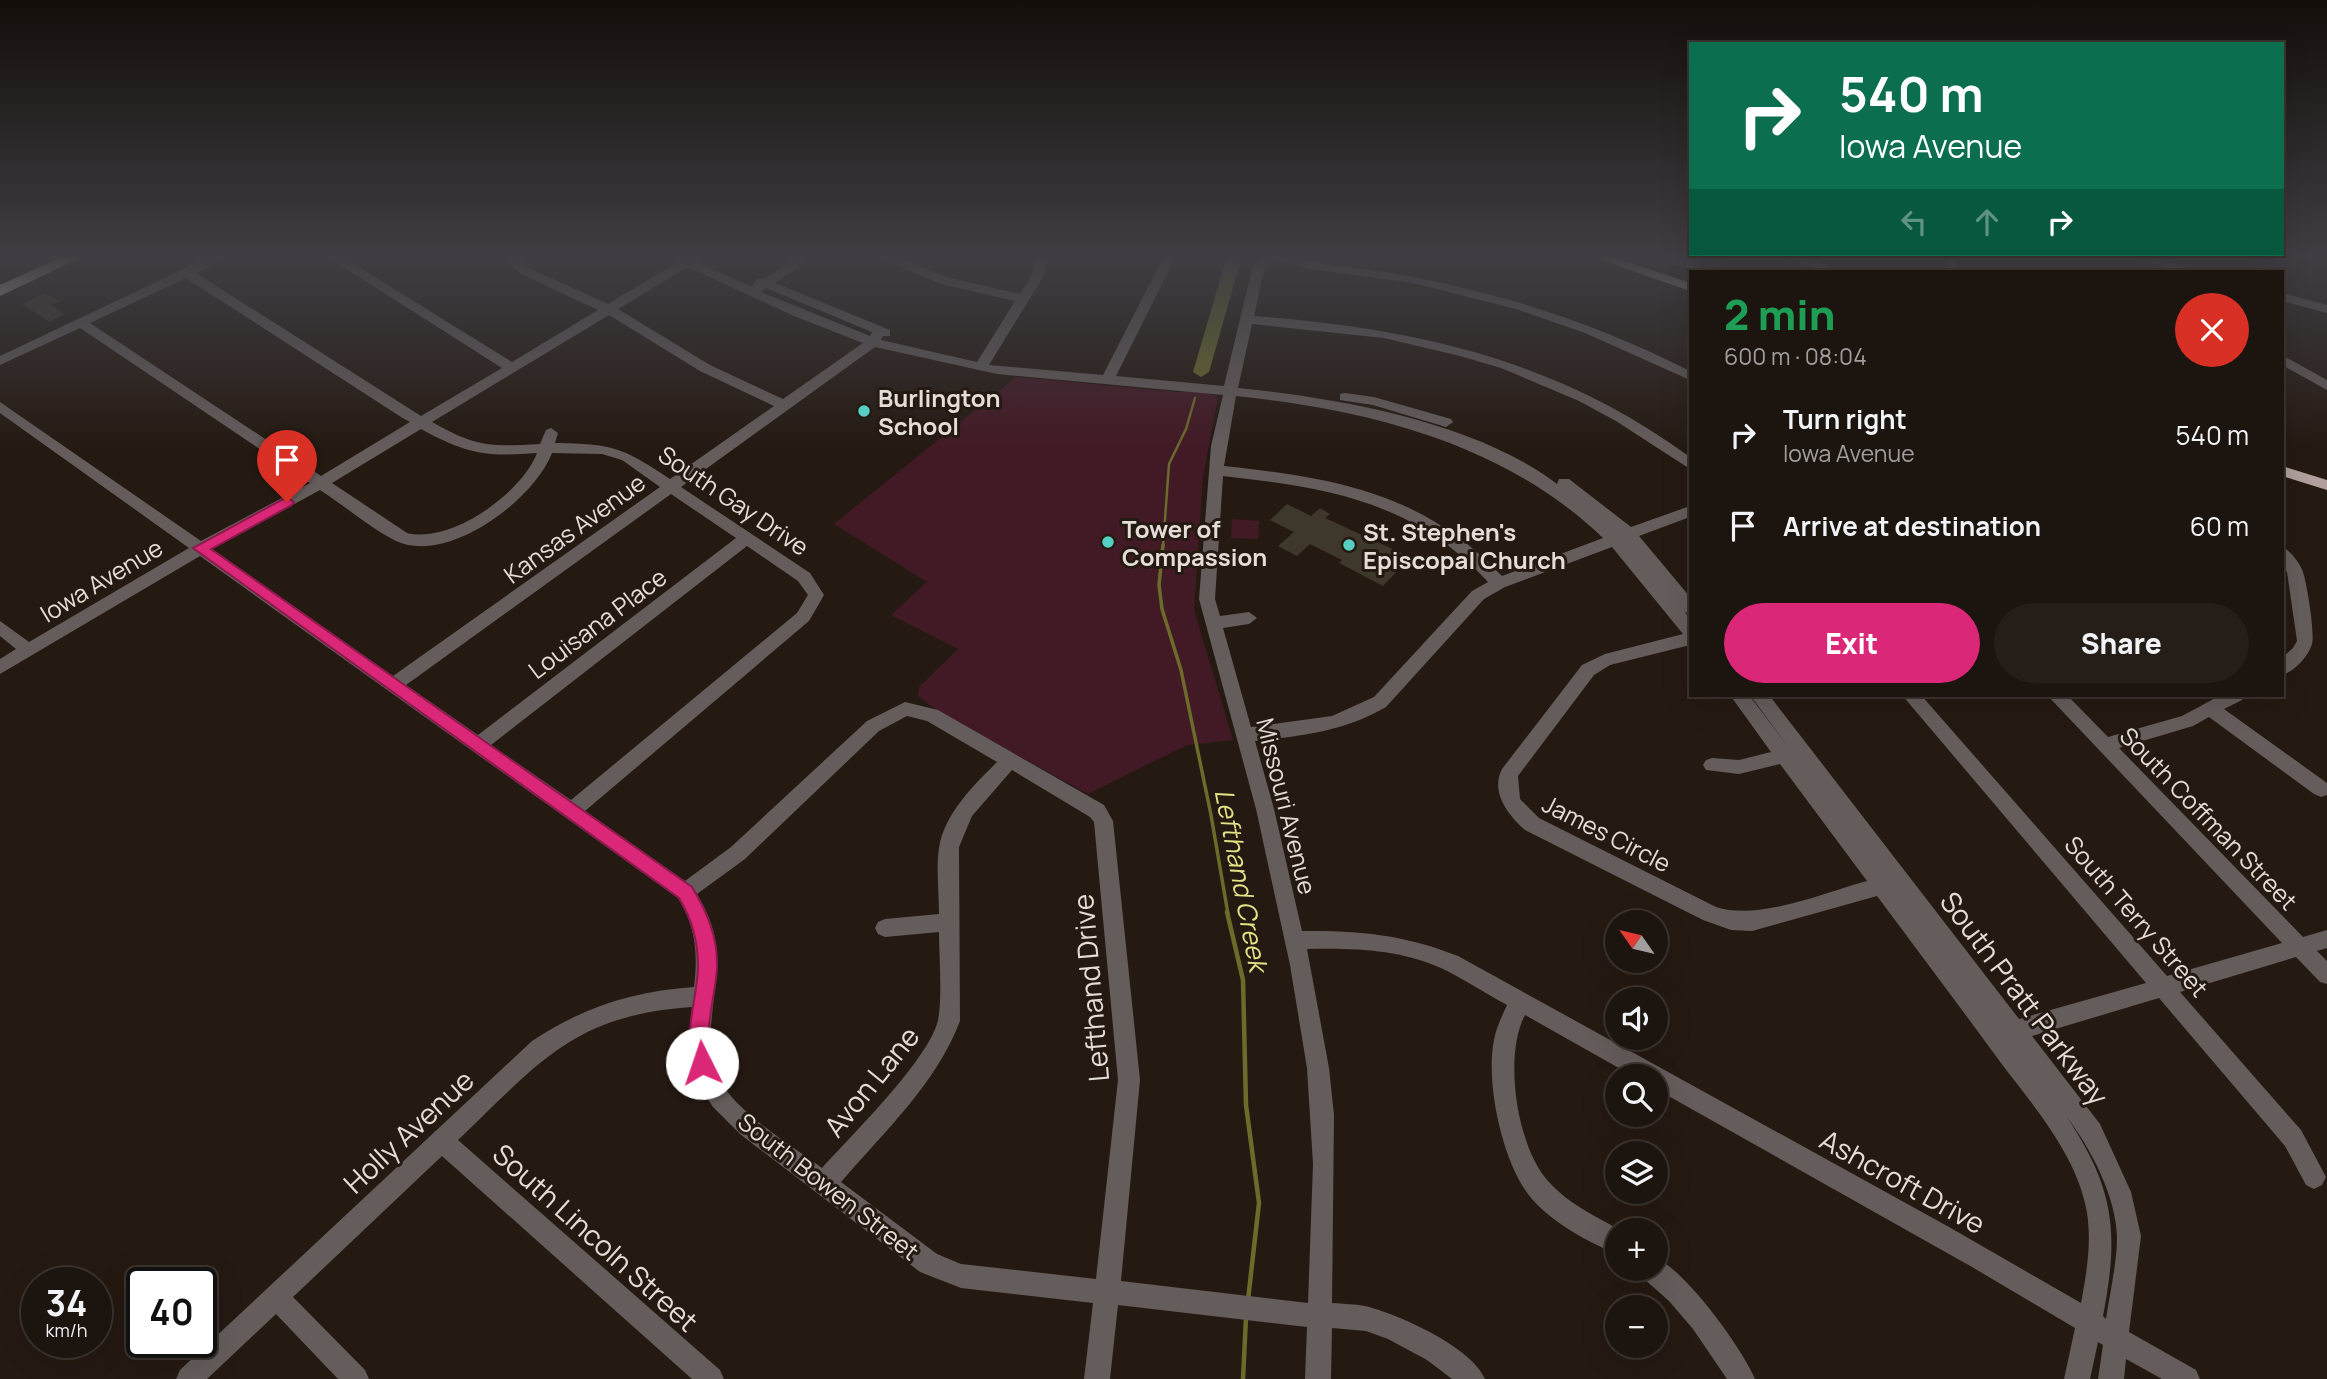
<!DOCTYPE html>
<meta charset="utf-8">
<style>
body{margin:0;font-family:Manrope,sans-serif;background:#251d17;color:#f1f3f6;height:100vh;display:flex;flex-direction:column;font-size:26px;white-space:nowrap}
*{box-sizing:border-box;margin:0}
p{font-size:23px;color:#a09e9e}
.icon{flex:none;width:38px;height:38px;fill:none;stroke:currentColor;stroke-width:2;stroke-linecap:round;stroke-linejoin:round}
.map{position:relative;flex:1;overflow:hidden}
.details{position:absolute;left:1689px;top:270px;width:595px;height:427px;display:flex;flex-direction:column;background:#1c140e;border-radius:0px;box-shadow:0 7px 28px #0002,0 0 0 2px #3a332e}
.details>*{flex:none}
.banner{position:absolute;left:1689px;top:42px;width:595px;height:214px;border-radius:0px;box-shadow:0 7px 28px #0002,0 0 0 2px #3a332e;background:#0b6e4f;color:#fff;overflow:hidden}
.needle{width:46px;rotate:304deg}
.controls{position:absolute;left:1605px;top:910px;display:grid;gap:14px}
.controls a{display:grid;place-items:center;width:63px;height:63px;border-radius:50%;background:#1c140e;box-shadow:0 7px 28px #0002,0 0 0 2px #3a332e;font-size:35px}
.speed{position:absolute;left:21px;top:1267px;display:flex;gap:14px;font-size:35px;font-weight:700;text-align:center}
.speed>*{display:grid;place-content:center;width:91px;height:91px;border-radius:50%;background:#1c140e;box-shadow:0 7px 28px #0002,0 0 0 2px #3a332e;line-height:1}
.speed small{font-size:18px;font-weight:400}
.speed .limit{border:4px solid #111;border-radius:10px;background:#fff;color:#111}
.pin{position:absolute;display:grid;place-items:center;width:60px;height:60px;color:#fff;margin:-72px -30px;border-radius:50% 50% 50% 0;rotate:-45deg;box-shadow:0 0 7px #0007}
.pin .icon{rotate:45deg}
.me{position:absolute;width:77px;margin:-38px;rotate:356deg;stroke-linejoin:round;filter:drop-shadow(0 0 5px #0008)}
.turn{display:flex;align-items:center;gap:24px;height:147px;padding:0 35px;font-size:32px}
.turn .icon{width:91px;height:91px;stroke-width:2.5}
.turn b{display:block;font-size:49px;line-height:60px}
.lanes{display:flex;align-items:center;height:66px;padding:0 35px;background:#0003;justify-content:center;gap:35px;direction:ltr}
.lanes .off{opacity:.35}
.round{display:grid;place-items:center;flex:none;width:74px;height:74px;border-radius:37px;background:#251d17}
.head{display:flex;align-items:center;justify-content:space-between;height:119px;padding:0 35px}
h1{font-size:42px;font-weight:800;line-height:52px;color:#1e9e55}
.button{display:flex;gap:14px;margin-top:auto;padding:14px 35px}
.button a{flex:1;height:80px;border-radius:42px;background:#db2777;color:#fff;font-size:28px;font-weight:800;line-height:80px;text-align:center}
.button a+a{background:#251d17;color:#f1f3f6}
ul{padding:0;list-style:none}
li{display:flex;align-items:center;gap:21px;height:91px;padding:0 35px}
li div{flex:1}
li b{display:block;font-size:26px}
li em{font-style:normal}
.map>svg:first-child{display:block}
.green{fill:#421a25}
.lines{fill:none;stroke-linecap:round;stroke-linejoin:round}
.stream-far2{stroke:#6b6b2c;stroke-width:2.5}
.stream-far1{stroke:#6b6b2c;stroke-width:3.5}
.stream{stroke:#6b6b2c;stroke-width:4.5}
.river{fill:#6b6b2c;fill-rule:evenodd}
.building{fill:#3e372b}
.minor{fill:#655d5c;fill-rule:evenodd}
.major{fill:#b09f9c;fill-rule:evenodd}
.highway{fill:#cdbab6;fill-rule:evenodd}
.route{fill:#db2777;stroke:#8e194d;stroke-width:2}
.poi-dot{fill:#56cec3;stroke:#251a12;stroke-width:2.5}
.labels{text-anchor:middle;dominant-baseline:central;stroke-width:6;stroke-linejoin:round;paint-order:stroke}
.poi-label{font-size:24px;font-weight:bold;fill:#e5ddd7;stroke:#251a12;text-anchor:start}
.street-label{font-size:24px;fill:#e5ddd7;stroke:#251a12}
.water-label{font-size:26px;font-style:italic;fill:#e2e387;stroke:#251a12}
.near-street-label{font-size:28px;fill:#e5ddd7;stroke:#251a12}
</style>
<div class="map">
<svg width="2327" height="1379" viewBox="0 0 2327 1379">
<rect width="100%" height="100%" fill="#251a12"/>
<path class="green" d="M1016,377l162,15h26l14,5 -15,80 -9,133 39,130 -46,5 -99,49 -147,-81 -23,-17 1,-9 39,-38 -67,-34 36,-33 -93,-58z
M1232,519l27,2 -1,18 -27,-1z"/>
<g class="lines">
<path class="stream-far2" d="M1163,547l6,-83 17,-35 9,-31"/>
<path class="stream-far1" d="M1163,545l-4,40 3,24 19,61 30,145 17,99"/>
<path class="stream" d="M1227,912l16,68 3,125 13,98 -11,97
M1243,1379l3,-61"/>
<path class="river" d="M1227,256h15l-33,116 -8,5 -8,-5z"/>
</g>
<path class="building" d="M45,293l14,8 -8,4 14,9 -16,8 -27,-18z
M1287,504l24,12 9,-8 10,6 -5,4 85,39 -27,29 -44,-23 3,-3 -32,-16 -13,12 -19,-10 16,-14 -24,-12z"/>
<g class="lines">
<path class="minor" d="M211,256h17l-32,17 225,143 81,-48 -176,-112h15l171,106 86,-52 -77,-36 -19,-18h14l13,12 79,36 70,-42 -10,-6h31l-2,6 55,25 5,-8h7l34,-23h15l-38,27 115,47v6h-7l-2,4 96,22 38,-61 -74,-17 -66,-28h19l56,22 70,16c7,-11 17,-24 13,-38h12l2,6 -4,15 -54,88 114,10 61,-119h12l-60,120 108,10 28,-117 11,-13c27,0 51,7 78,10 123,15 239,49 349,105v9l-105,-47 -69,-24 -103,-26 -103,-14 -36,-10 -10,11 -10,46c163,13 302,43 436,141v12l-74,-48 -37,-20 -78,-33 -41,-12 -76,-18 -132,-14 -14,64c100,10 238,34 319,96l2,-5h10l62,48 59,-21v11l-51,19 51,61v17l-5,-2 5,8v25l-80,20 -16,10 -76,101 2,23 19,19 177,89c43,14 107,-14 151,-26l-87,-117 -41,10 -33,-4 -3,-5 3,-5 6,-2 27,2 32,-8 -41,-57h19l40,53 -39,-53h19l250,324 127,-36 -244,-288h19l246,281 115,-33 -235,-248h20l41,42 74,-21 39,-21h24l-3,5 -18,9 103,74v12l-6,2 -7,-3 -105,-77 -16,9 -74,22 184,189 24,-7v18l-10,3 10,10v23l-7,-2 -24,-25 -116,35 121,138 25,47 -4,8 -8,4 -8,-4 -21,-39 -126,-148 -127,38 68,88 31,68 10,44 -12,96 67,38 4,9h-38l-36,-20 -2,20h-26l5,-34 -5,-3 -8,37h-26l11,-51 -103,-61 -316,-178v-13h-23l-108,-61c-22,41 -8,132 23,166 19,22 47,35 72,49h-3v24c-29,-12 -64,-31 -85,-55 -29,-33 -47,-116 -38,-159 2,-12 8,-24 13,-35 -22,-12 -43,-26 -66,-37 -43,-19 -88,-20 -134,-19l22,119 5,47 -2,188c11,1 23,1 33,3 33,8 107,41 120,73h-33l-25,-19 -39,-21 -22,-8 -34,-3 -1,51h-26l2,-52 -189,-22 -8,74h-26l9,-76 -132,-15 -41,-16 -180,-138 -27,-27 -12,-18 -9,-25 -2,-18 2,-39c-119,8 -153,56 -234,133l262,230 4,9h-32l-250,-223 -149,141 72,73 4,9h-31l-62,-65 -69,65h-31l4,-9 352,-329c51,-34 102,-50 162,-54 4,-33 2,-60 -16,-89l-478,-342 -200,118v-15l16,-10 -16,-13v-15l29,21 160,-94 -189,-135v-11l201,139 109,-58 -230,-155 -80,37v-9zM688,267l106,49 69,27 -80,56 -73,-34 -92,-56zM186,278l215,139 9,5 -89,54 -231,-153zM766,288l106,44 -2,4 -109,-44zM609,315l91,56 74,35 -104,73c-48,-32 -57,-35 -115,-36l3,-10 -7,-5 -5,2 -6,14c-49,3 -64,3 -108,-22zM875,347l122,27 226,21 -12,51 -12,153 57,210 34,156 17,103 6,96 -5,139 -187,-22 19,-201 -27,-259 -9,-16 -166,-95 -33,-8 -38,19 -136,126 -46,34 -100,-70 224,-190 15,-26 -14,-22 -129,-86zM1236,396c133,14 268,47 367,142l-101,38c-80,-84 -168,-98 -278,-110zM421,429c46,25 64,28 116,24 -16,41 -86,91 -130,80l-75,-50zM552,453l50,1 20,6 38,27 -267,189 -181,-127 108,-59c25,16 50,38 76,51 52,24 138,-41 156,-88zM1223,476c105,12 190,25 265,106l-16,9 -98,106 -42,19 -81,11 -28,-99 26,-4 8,-6 -8,-6 -29,4 -5,-17zM671,494l65,44 -258,197 -72,-50zM747,546l51,35 10,14 -11,18 -226,187 -80,-55zM1612,547l71,87 -78,20 -23,11 -80,104c-12,23 6,46 23,61l178,90 28,10 21,1 125,-35c41,55 83,111 124,167 31,41 72,88 84,140 8,33 2,68 -4,100l-132,-76 -491,-271c-52,-21 -100,-26 -156,-25l-28,-122 -19,-68c47,-5 90,-10 131,-34l98,-108 21,-12zM907,716l20,5 70,41c-23,23 -53,52 -58,86 -3,21 0,45 0,66l-54,5 -7,3 -3,6 3,6 7,3 54,-5c0,23 4,72 -2,92 -13,40 -84,110 -115,144 -31,-23 -87,-56 -104,-91 -17,-38 1,-83 -1,-122 -1,-23 -9,-42 -20,-61l48,-35 134,-128zM1012,770l78,47 4,5 24,258 -22,199 -135,-15 -24,-10 -96,-72c43,-50 95,-98 119,-161l-1,-174 13,-31zM2067,1117c24,32 49,79 50,120 0,26 -7,55 -11,82l-3,-3c16,-84 12,-126 -36,-199z
M1653,256h20l38,15h-18z
M1783,256h20l29,12 -8,3z
M1946,256h12l-1,15h-12z
M2130,256h22l44,15h-19z
M2282,293l45,12v8l-45,-12z
M2282,355l45,25v10l-45,-25z
M1345,393l29,4 77,22 2,3 -7,5 -73,-22 -33,-5v-6z
M2282,547c8,3 18,16 21,25 4,12 12,61 9,72 -4,13 -17,27 -30,31v-17l11,-10 4,-7 -10,-69 -5,-7z
M1656,1258c30,13 86,90 99,121h-28l-34,-50 -24,-28 -26,-23 -3,-9h16z"/>
<path class="major" d="M1590,256h20l80,27v8z
M2282,466l45,14v10l-45,-14z"/>
<path class="highway" d="M64,256h20l-84,40v-11z"/>
</g>
<linearGradient id="sky" x2="0" y2="1"><stop stop-color="#140e0a"/><stop offset="0.57" stop-color="#403e44"/><stop offset="1" stop-color="#403e44" stop-opacity="0"/></linearGradient>
<rect width="2327" height="450" fill="url(#sky)"/>
<path class="route" d="M287,497l7,5 -2,3 -81,44 481,338c15,25 26,50 25,81 -1,21 -8,43 -8,64 0,13 6,25 0,37l-7,3 -7,-3c-14,-33 3,-70 3,-103 0,-26 -6,-47 -19,-68l-486,-350z"/>
<g class="poi-dot">
<circle cx="864" cy="411" r="7"/>
<circle cx="1108" cy="542" r="7"/>
<circle cx="1349" cy="545" r="7"/>
</g>
<g class="labels">
<g class="poi-label">
<text x="878" y="397">Burlington<tspan x="878" dy="28">School</tspan></text>
<text x="1122" y="528">Tower of<tspan x="1122" dy="28">Compassion</tspan></text>
<text x="1363" y="531">St. Stephen's<tspan x="1363" dy="28">Episcopal Church</tspan></text>
</g>
<g class="street-label">
<text transform="translate(734 500) rotate(34)">South Gay Drive</text>
<text transform="translate(574 528) rotate(-36)">Kansas Avenue</text>
<text transform="translate(101 580) rotate(-31)">Iowa Avenue</text>
<text transform="translate(597 623) rotate(-37)">Louisana Place</text>
<text transform="translate(1287 806) rotate(76)">Missouri Avenue</text>
<text transform="translate(2209 818) rotate(46)">South Coffman Street</text>
<text transform="translate(1607 833) rotate(27)">James Circle</text>
<text transform="translate(2137 916) rotate(49)">South Terry Street</text>
<text transform="translate(829 1186) rotate(38)">South Bowen Street</text>
</g>
<g class="water-label">
<text transform="translate(1242 880) rotate(79)">Lefthand Creek</text>
</g>
<g class="near-street-label">
<text transform="translate(1090 988) rotate(-95)">Lefthand Drive</text>
<text transform="translate(2025 998) rotate(53)">South Pratt Parkway</text>
<text transform="translate(871 1081) rotate(-51)">Avon Lane</text>
<text transform="translate(408 1131) rotate(-43)">Holly Avenue</text>
<text transform="translate(1903 1181) rotate(29)">Ashcroft Drive</text>
<text transform="translate(596 1237) rotate(42)">South Lincoln Street</text>
</g>
</g>
</svg>
<div class="controls">
<a><svg class="needle" viewBox="-14 -14 28 28"><path d="M0-13l5 13h-10z" fill="#e53935"/><path d="M0 13l5-13h-10z" fill="#a09e9e"/></svg></a>
<a><svg class="icon" aria-label="sound" viewBox="0 0 24 24"><path d="M4 9h4l5-4v14l-5-4H4zM17 9q2 3 0 6"/></svg></a>
<a><svg class="icon" aria-label="search" viewBox="0 0 24 24"><circle cx="10" cy="10" r="6"/><path d="M15 15l6 6"/></svg></a>
<a><svg class="icon" aria-label="layers" viewBox="0 0 24 24"><path d="M12 4l9 5-9 5-9-5zM3 14l9 5 9-5"/></svg></a>
<a>+</a>
<a>−</a>
</div>
<div class="speed"><div>34<small>km/h</small></div><div class="limit">40</div></div>
<div class="pin" style="left:287px;top:502px;background:#d93025"><svg class="icon" aria-label="arrive" viewBox="0 0 24 24"><path d="M6 21V4h12l-3 4 3 4H6"/></svg></div>
<svg class="me" style="left:702px;top:1063px" viewBox="-20 -20 40 40"><circle r="19" fill="#fff"/><path d="M0-13L10 11 0 6-10 11z" fill="#db2777"/></svg>
<div class="banner">
<div class="turn"><svg class="icon" aria-label="right" viewBox="0 0 24 24"><path d="M7 20v-9h11M14 6l5 5-5 5"/></svg><div><b>540 m</b>Iowa Avenue</div></div>
<div class="lanes"><svg class="icon off" aria-label="left" viewBox="0 0 24 24"><path d="M17 20v-9H6M10 6l-5 5 5 5"/></svg><svg class="icon off" aria-label="ahead" viewBox="0 0 24 24"><path d="M12 20V5M6 11l6-6 6 6"/></svg><svg class="icon" aria-label="right" viewBox="0 0 24 24"><path d="M7 20v-9h11M14 6l5 5-5 5"/></svg></div>
</div>
<section class="details">
<div class="head"><div><h1>2 min</h1><p>600 m · 08:04</p></div><a class="round" style="background:#d93025;color:#fff"><svg class="icon" aria-label="close" viewBox="0 0 24 24"><path d="M6 6l12 12M18 6L6 18"/></svg></a></div>
<ul>
<li><svg class="icon" aria-label="right" viewBox="0 0 24 24"><path d="M7 20v-9h11M14 6l5 5-5 5"/></svg><div><b>Turn right</b><p>Iowa Avenue</p></div><em>540 m</em></li>
<li><svg class="icon" aria-label="arrive" viewBox="0 0 24 24"><path d="M6 21V4h12l-3 4 3 4H6"/></svg><div><b>Arrive at destination</b></div><em>60 m</em></li>
</ul>
<div class="button"><a>Exit</a><a>Share</a></div>
</section>
</div>
